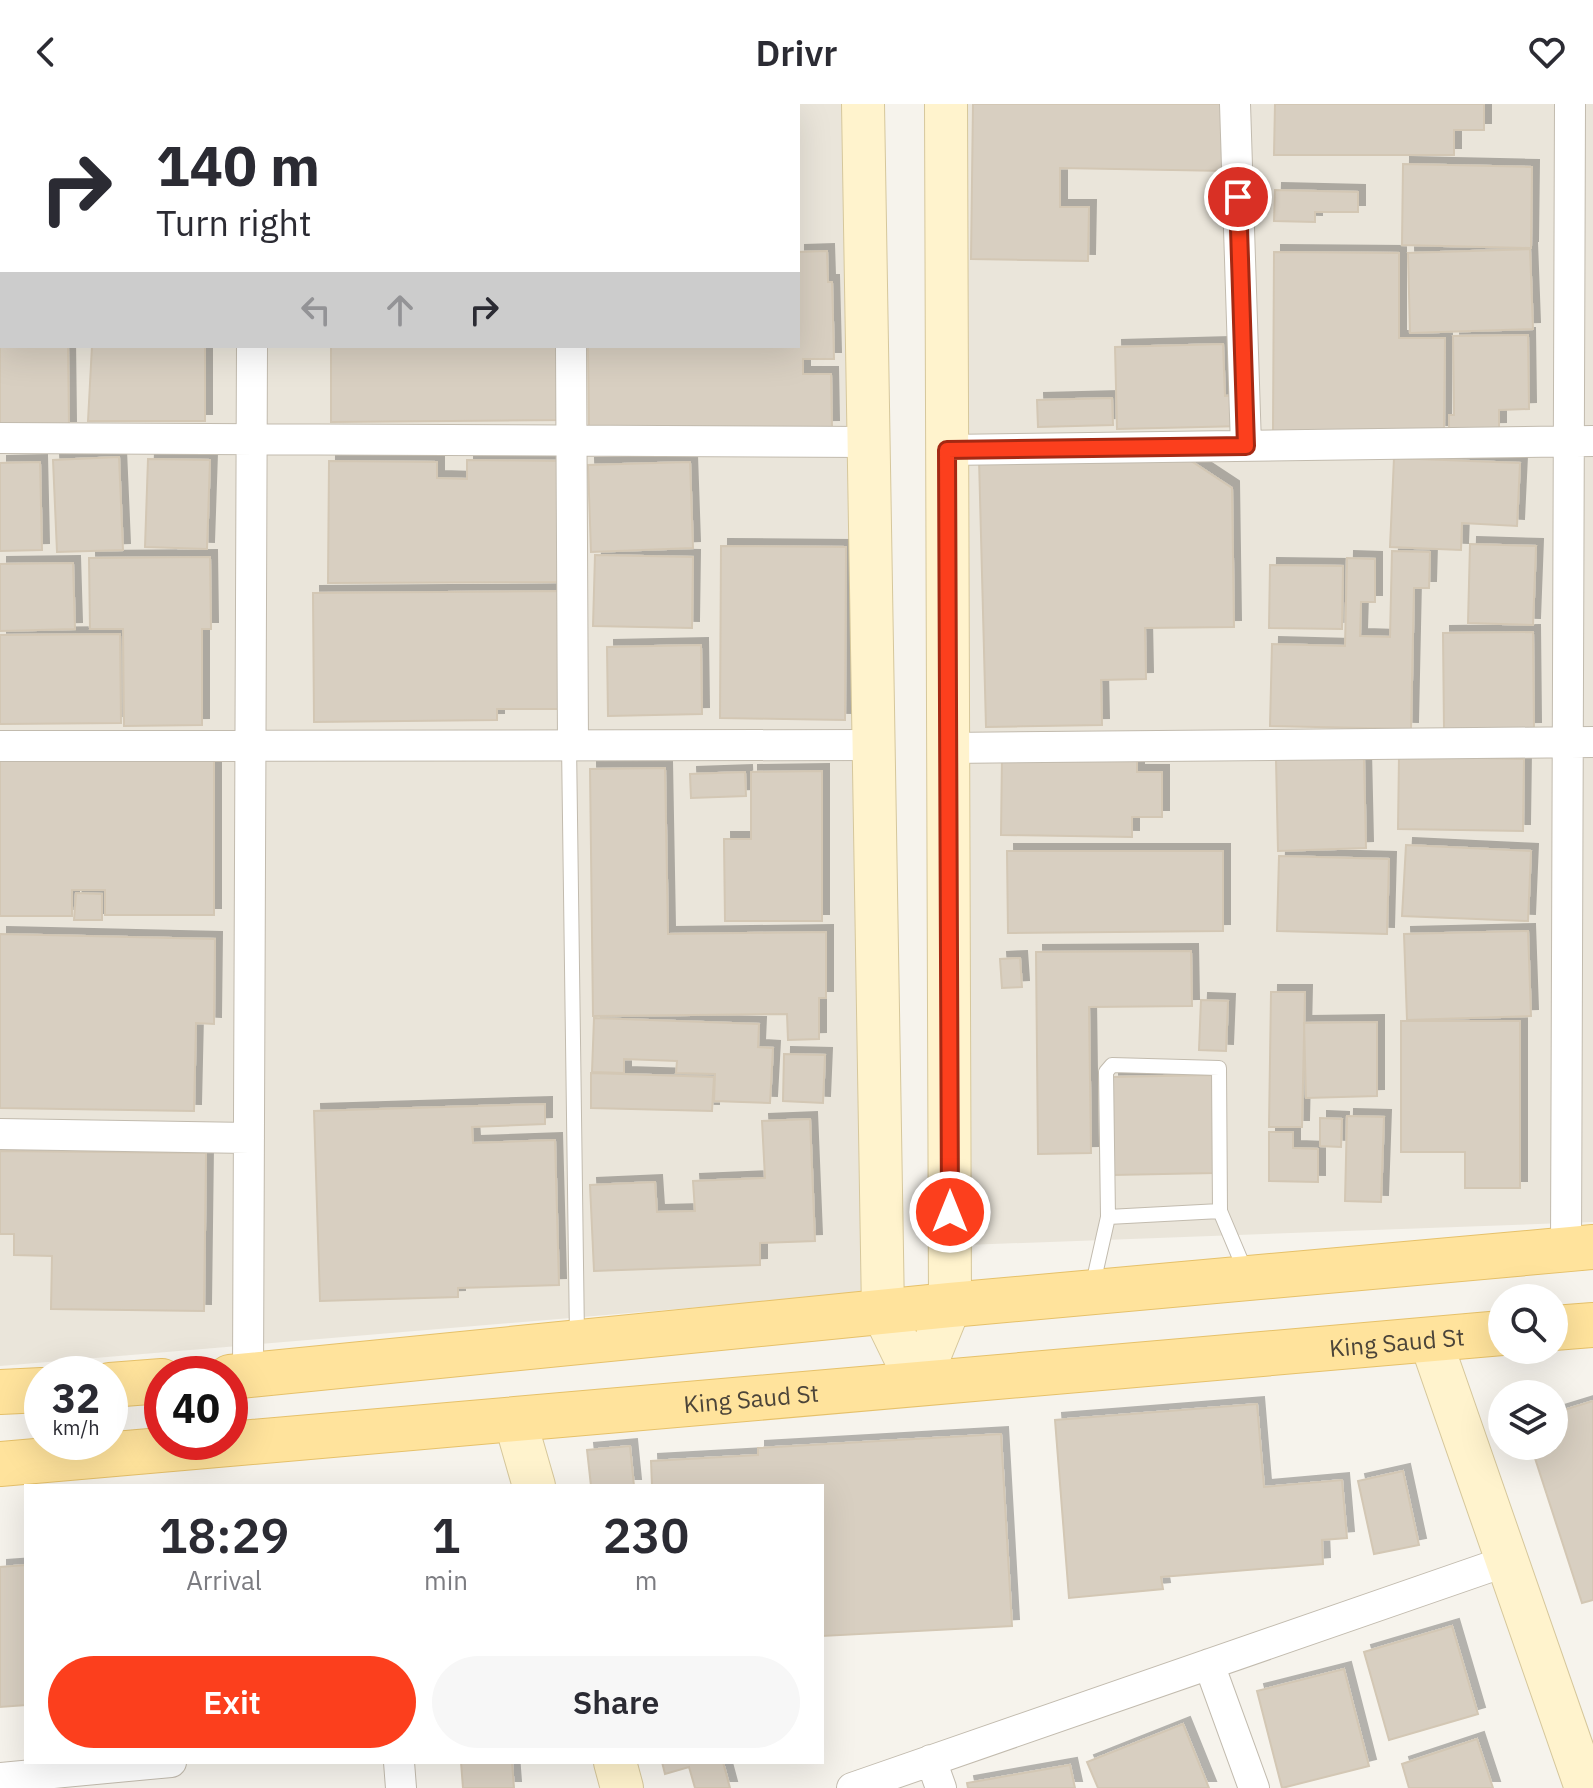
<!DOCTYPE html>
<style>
body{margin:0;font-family:"IBM Plex Sans",sans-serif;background:#f7f7f7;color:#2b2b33;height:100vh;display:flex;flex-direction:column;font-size:30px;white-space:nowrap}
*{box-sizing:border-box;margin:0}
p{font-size:26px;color:#7c7c81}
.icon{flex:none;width:44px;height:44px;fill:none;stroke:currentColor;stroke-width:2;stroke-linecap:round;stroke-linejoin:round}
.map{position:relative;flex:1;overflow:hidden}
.drawer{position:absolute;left:24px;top:1380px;width:800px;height:280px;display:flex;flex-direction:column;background:#fff;border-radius:0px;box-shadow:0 8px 32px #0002}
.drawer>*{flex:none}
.top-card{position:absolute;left:0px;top:0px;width:800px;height:244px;box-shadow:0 8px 32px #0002;background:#fff;color:#2b2b33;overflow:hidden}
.controls{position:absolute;left:1488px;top:1180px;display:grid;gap:16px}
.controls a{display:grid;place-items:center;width:80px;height:80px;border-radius:50%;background:#fff;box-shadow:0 8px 32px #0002;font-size:40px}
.speed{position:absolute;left:24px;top:1252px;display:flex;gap:16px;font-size:40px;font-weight:700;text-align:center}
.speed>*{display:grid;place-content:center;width:104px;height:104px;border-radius:50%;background:#fff;box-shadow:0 8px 32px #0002;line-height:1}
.speed small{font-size:20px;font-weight:400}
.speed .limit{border:12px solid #d22;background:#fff;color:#111}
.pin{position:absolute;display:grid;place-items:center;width:68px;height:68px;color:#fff;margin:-34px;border:4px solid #fff;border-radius:50%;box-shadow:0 2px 8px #0007}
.me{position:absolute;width:88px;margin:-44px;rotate:0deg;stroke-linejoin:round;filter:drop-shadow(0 0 6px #0008)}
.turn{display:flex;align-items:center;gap:28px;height:168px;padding:0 24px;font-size:36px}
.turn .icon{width:104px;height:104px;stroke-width:2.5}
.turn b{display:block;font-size:56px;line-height:68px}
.lanes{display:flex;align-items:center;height:76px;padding:0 24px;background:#0003;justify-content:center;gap:40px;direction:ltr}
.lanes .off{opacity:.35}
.eta{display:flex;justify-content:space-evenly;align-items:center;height:136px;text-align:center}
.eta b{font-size:48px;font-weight:600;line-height:56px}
.cta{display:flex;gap:16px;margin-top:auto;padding:16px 24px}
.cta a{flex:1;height:92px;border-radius:48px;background:#fc3f1d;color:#fff;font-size:32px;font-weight:600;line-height:92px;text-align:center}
.cta a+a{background:#f7f7f7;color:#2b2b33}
header{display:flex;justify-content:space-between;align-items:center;height:104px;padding:0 24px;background:#fff;font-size:36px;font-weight:600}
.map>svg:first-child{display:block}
.residential{fill:#eae5da;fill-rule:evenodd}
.building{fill:#d8cfc1;stroke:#d3c7b4;stroke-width:2;filter:url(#shadow)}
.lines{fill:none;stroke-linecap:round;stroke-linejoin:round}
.lane-casing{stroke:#c2bbae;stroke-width:16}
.street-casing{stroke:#c2bbae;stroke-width:32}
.secondary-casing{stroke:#d6c79b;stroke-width:44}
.primary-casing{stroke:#e6c16a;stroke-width:46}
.lane{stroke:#fff;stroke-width:14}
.street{stroke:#fff;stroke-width:30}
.secondary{stroke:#fff3cd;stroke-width:42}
.primary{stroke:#ffe39c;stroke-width:44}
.route-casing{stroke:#a42913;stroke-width:20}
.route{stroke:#fc3f1d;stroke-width:14}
.labels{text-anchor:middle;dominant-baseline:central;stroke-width:6;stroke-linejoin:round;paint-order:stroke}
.street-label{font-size:24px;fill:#4b4439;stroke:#fff}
</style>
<header><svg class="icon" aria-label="back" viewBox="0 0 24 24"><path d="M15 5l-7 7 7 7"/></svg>Drivr<svg class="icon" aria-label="heart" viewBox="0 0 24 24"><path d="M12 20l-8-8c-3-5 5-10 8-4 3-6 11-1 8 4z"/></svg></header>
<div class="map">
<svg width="1593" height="1684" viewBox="0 0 1593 1684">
<defs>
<filter id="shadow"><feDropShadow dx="7" dy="-7" stdDeviation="0" flood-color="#0004"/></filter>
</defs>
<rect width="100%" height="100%" fill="#f6f3ec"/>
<path class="residential" d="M0,0h857l10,1189 -867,73zM2,2h796v240h-796z
M967,0h626v1118l-627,23z"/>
<path class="building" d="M0,0l56,2h-54l-2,64z
M90,0h128v2h-128z
M329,0h237v2h-237z
M973,0h255l-1,67 -167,-3v39h29l-1,54 -117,-2z
M1275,0h209v26h-30v25h-180z
M1403,60l129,3 -1,81 -129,-3z
M1275,86l83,2v20h-43v10l-41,-1z
M1530,145l3,80 -123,4 -2,-80z
M827,147l1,31h4l2,77h-31v15h28l1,53 -243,3 -1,-84h210v-94z
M1274,148l125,1v85h46l-1,94 -171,-1z
M1528,231l1,74 -30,1v19l-50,1v-15h5l-1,-79z
M0,234l2,8h66l1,82h-69z
M1223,240l2,52 17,-1 2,31 -127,3 -2,-82z
M92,242h113v75h-117z
M331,242h237l1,74 -238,2z
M1112,294l1,27 -75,2 -1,-27z
M1182,351l50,33 2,139 -89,1 1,51 -45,1 1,45 -116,2 -7,-268z
M119,353l4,93 -66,2 -4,-92z
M1394,354l126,5 -3,63 -55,-3 -1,27 -71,-3z
M148,355l62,1 -3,89 -62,-2z
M467,356l100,1 -1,121 -238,1 1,-122 108,1v16l30,1z
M40,358l2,88 -42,1v-88z
M690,358l3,86 -102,4 -3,-87z
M1470,440l66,2 -3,79 -65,-2z
M721,442l125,1 -1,173 -125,-2z
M1392,447l38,1 -1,36h-15l-3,141 -141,-3 2,-82 73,2 2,-88 28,1v43h-14l-1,34 30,1z
M595,451l98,2 -1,71 -99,-2z
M210,453l1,72h-9v96l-78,1 -1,-97h-33l-1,-71z
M73,459l2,66 -75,2v-67z
M1270,461l73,1 -1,63 -73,-1z
M567,487v118h-70v11l-183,2 -1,-129z
M1533,528l1,97 -90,1 -1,-97z
M120,530l1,89 -121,1v-89z
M701,541l1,69 -94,2 -1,-69z
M0,650h214v161h-109v-25h-33v26h-72z
M1002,652l135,1v15h25v45h-30v20l-131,-2z
M1399,652l125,3 -1,72 -125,-2z
M1364,654l2,90 -88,3 -2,-91z
M665,664l3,166 158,-2v66h-7v41l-31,1 -1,-26 -194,2 -3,-247z
M822,667v150h-97l-1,-82h27v-67z
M745,668l1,24 -55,2 -1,-24z
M1406,741l125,6 -3,70 -126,-5z
M1007,747h216v80l-215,2z
M1279,752l110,3 -2,75 -110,-3z
M76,789l26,1v26h-28z
M1528,827l3,85 -124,4 -3,-86z
M0,830l215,5 -1,85 -18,-1 -2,88 -194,-3z
M1191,847l1,55 -103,1 2,146 -53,1 -2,-202z
M1020,854l2,29 -20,1 -2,-29z
M1271,888h34l-3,135h-33z
M1201,896l27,1 -2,50 -27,-1z
M594,914l165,6 -1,23 15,1 -3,55 -56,-2 1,-27 -39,-1 1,-12 -53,-2v14l-32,-1z
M1401,917h119v167h-55v-36h-64z
M1377,918v74l-71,2 -2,-75z
M784,950l41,1 -2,48 -40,-2z
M591,969l123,4 -2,34 -121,-3z
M1213,971l2,98 -102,2 -1,-98z
M545,1000v20l-73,3 1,16 82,-3 4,145 -101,3v9l-138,4 -6,-190z
M1347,1012l37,1 -3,85 -36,-1z
M1320,1014l22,1 -1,28 -21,-1z
M810,1015l5,122 -55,2v22l-166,6 -4,-86 65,-3 2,30 38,-1 -2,-30 72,-3 -3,-57z
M1269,1028h24v16l25,1v33l-49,-1z
M0,1047l206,2 -2,158 -153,-2 1,-53 -38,-1v-21h-14z
M1593,1297v199l-11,3 -51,-157h23v-33z
M1257,1300l7,83 78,-7 5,58 -25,2 1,24 -162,13 2,12 -94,9 -14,-178z
M1001,1330l11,192 -190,10v-150h-170l-1,-25 107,-6v-7z
M630,1342l4,40h-43l-4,-36z
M1403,1367l16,74 -45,9 -16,-73z
M26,1461v140l-26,2v-140z
M1452,1522l26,88 -89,26 -25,-88z
M1344,1565l25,97 -87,22 -25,-97z
M1183,1620l26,64h-111l-11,-26z
M1477,1635l16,49h-84l-7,-24z
M461,1658h51l2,26h-51z
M662,1658h61l7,26h-35l-6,-21 -24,7z
M1070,1661l5,23h-107l-1,-5z"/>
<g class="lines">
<defs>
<path id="lane" d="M569,640l8,594
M1108,1113l-2,-145 6,-7 107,3 1,143
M1092,1184l16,-71 112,-6 27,64"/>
<path id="street" d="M571,0v2
M1235,0l11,342
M253,2v-2
M571,242l2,398
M0,334l868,4
M947,346l646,-9
M0,642l873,-1
M948,644l645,-6
M0,1030l249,4
M1566,1146l4,-1146
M248,1272l4,-1030
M1209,1560l45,124
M931,1656l10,28
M399,1658l2,26
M0,1674l171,-16
M852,1684l655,-227"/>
<path id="secondary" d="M863,0l20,1208 35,72
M1430,1235l156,449
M918,1280l32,-79 -4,-1201
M515,1316l19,66
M615,1658l7,26"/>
<g id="primary">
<path d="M1554,1224l39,-3"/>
<path d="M230,1273l720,-72 643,-58"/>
<path d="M110,1281l52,-4"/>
<path d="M0,1288l42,-2"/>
<path id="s1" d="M0,1360l1502,-131"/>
</g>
</defs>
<use href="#lane" class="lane-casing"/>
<use href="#street" class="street-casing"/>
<use href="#secondary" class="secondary-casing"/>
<use href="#primary" class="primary-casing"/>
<use href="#lane" class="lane"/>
<use href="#street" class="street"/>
<use href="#secondary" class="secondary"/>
<use href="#primary" class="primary"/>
</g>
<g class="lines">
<defs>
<path id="route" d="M950,1108l-3,-762 299,-4 -8,-249"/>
</defs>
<use href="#route" class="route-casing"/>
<use href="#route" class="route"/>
</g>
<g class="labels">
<g class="street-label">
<text stroke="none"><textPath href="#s1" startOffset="1402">King Saud St</textPath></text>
<text stroke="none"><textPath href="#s1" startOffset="754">King Saud St</textPath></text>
</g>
</g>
</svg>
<div class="controls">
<a><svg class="icon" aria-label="search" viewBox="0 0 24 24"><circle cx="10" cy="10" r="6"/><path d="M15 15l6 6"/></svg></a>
<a><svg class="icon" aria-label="layers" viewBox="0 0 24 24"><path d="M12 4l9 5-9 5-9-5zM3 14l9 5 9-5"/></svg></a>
</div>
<div class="speed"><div>32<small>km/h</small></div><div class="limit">40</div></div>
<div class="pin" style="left:1238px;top:93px;background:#d93025"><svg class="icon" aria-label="arrive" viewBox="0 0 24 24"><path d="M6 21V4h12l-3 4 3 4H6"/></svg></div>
<svg class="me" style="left:950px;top:1108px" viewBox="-20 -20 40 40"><circle r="17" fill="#fc3f1d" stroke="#fff" stroke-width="3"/><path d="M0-11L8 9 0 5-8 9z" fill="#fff"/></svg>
<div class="top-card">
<div class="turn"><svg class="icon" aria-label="right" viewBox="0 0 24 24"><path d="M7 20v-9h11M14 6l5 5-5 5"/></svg><div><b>140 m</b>Turn right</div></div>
<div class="lanes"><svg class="icon off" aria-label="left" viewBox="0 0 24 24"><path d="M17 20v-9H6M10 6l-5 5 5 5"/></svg><svg class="icon off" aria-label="ahead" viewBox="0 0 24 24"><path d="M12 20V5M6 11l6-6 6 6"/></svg><svg class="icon" aria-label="right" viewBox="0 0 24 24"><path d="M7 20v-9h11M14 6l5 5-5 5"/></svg></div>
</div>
<section class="drawer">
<div class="eta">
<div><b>18:29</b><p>Arrival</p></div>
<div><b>1</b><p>min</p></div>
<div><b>230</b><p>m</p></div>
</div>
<div class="cta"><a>Exit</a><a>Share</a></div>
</section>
</div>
